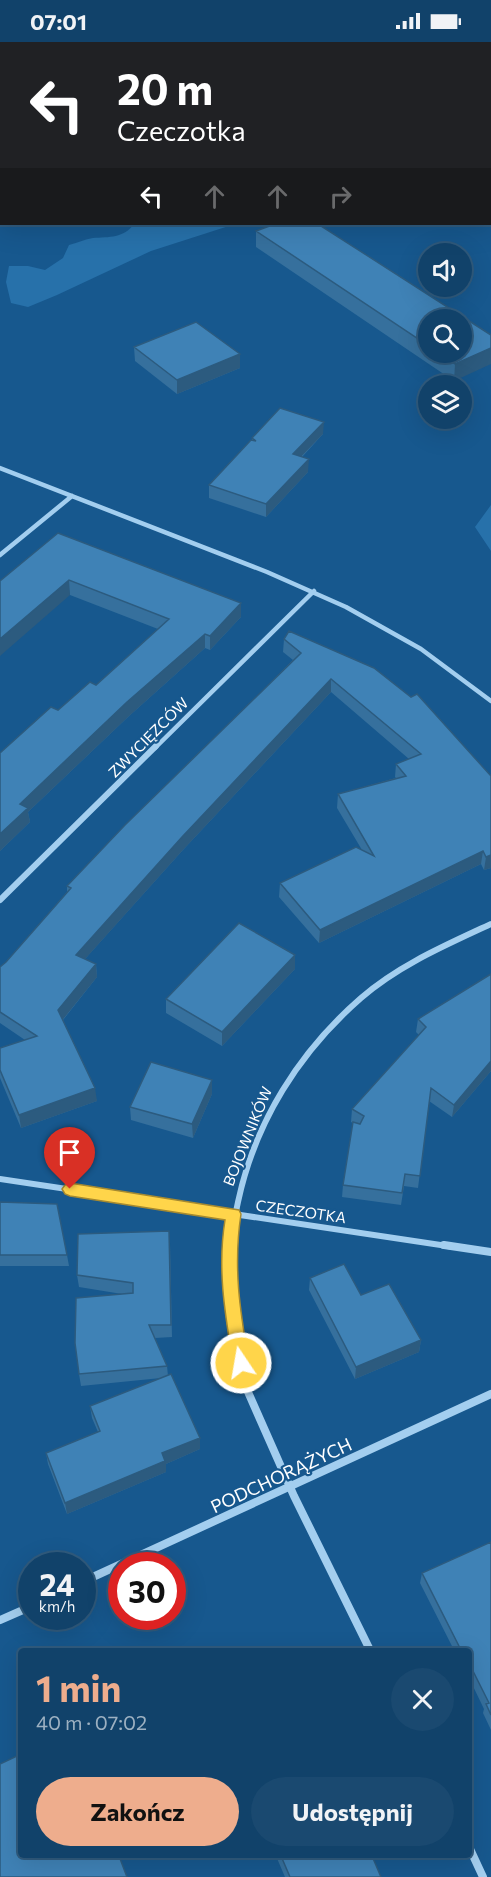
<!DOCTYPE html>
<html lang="pl">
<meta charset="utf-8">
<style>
body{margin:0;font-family:Commissioner,sans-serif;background:#1a4970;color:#f1f3f6;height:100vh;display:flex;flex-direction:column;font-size:22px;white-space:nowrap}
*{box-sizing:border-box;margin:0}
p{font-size:20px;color:#9cb0c1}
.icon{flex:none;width:33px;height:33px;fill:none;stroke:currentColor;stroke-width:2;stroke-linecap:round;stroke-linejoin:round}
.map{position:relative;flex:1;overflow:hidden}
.sheet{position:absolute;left:18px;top:1606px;width:454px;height:210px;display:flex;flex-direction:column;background:#11426a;border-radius:6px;box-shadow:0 6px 24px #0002,0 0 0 2px #305b7e}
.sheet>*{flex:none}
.hud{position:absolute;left:0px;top:0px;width:492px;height:183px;box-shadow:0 6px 24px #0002,0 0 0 2px #305b7e;background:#202124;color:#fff;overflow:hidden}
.tools{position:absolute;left:418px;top:201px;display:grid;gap:12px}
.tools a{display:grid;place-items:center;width:54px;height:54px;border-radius:50%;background:#11426a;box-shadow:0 6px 24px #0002,0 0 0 2px #305b7e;font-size:30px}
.speed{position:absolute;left:18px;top:1510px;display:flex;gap:12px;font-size:30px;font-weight:700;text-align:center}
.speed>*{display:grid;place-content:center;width:78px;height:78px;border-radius:50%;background:#11426a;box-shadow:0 6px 24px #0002,0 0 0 2px #305b7e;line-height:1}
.speed small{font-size:15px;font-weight:400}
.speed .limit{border:9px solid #d22;background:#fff;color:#111}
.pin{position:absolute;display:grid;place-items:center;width:51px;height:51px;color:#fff;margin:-62px -26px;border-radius:50% 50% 50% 0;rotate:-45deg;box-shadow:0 0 6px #0007}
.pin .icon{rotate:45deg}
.me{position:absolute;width:66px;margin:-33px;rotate:348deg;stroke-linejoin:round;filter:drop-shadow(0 0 4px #0008)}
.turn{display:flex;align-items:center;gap:21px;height:126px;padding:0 18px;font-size:27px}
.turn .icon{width:78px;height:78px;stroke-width:2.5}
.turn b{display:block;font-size:42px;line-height:51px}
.lanes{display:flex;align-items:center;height:57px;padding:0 18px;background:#0003;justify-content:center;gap:30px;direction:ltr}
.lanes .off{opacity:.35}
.round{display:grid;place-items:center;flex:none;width:63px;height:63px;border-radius:32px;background:#1a4970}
.summary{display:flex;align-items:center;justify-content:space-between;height:102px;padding:0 18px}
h1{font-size:36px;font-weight:700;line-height:45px;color:#eead8d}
.action{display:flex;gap:12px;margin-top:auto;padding:12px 18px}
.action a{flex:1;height:69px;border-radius:36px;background:#eead8d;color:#111;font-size:24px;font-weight:700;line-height:69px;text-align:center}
.action a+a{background:#1a4970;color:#f1f3f6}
.status{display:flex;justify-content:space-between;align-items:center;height:42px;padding:0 30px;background:#11426a;direction:ltr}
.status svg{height:16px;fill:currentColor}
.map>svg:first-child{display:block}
.green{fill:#2771aa}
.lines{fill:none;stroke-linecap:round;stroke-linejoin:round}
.minor-far3{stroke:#a3ceef;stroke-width:4}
.minor-far2{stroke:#a3ceef;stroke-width:4.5}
.minor-far1{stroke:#a3ceef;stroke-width:6}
.minor{stroke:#a3ceef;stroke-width:8}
.wall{fill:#36709d;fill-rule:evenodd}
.shaded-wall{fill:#2c5b7f}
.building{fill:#3f82b6;stroke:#2c5b7f;stroke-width:1.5}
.route{fill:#ffd54a;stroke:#a68a30;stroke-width:1.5}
.labels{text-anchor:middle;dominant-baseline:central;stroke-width:4.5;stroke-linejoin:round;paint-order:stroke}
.street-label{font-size:15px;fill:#fff;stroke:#17588e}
.near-street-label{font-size:18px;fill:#fff;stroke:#17588e}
</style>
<div class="status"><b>07:01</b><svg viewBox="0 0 49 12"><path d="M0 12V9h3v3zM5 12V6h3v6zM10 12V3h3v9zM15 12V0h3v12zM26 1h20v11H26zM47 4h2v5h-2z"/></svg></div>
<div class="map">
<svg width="491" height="1835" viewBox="0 0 491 1835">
<rect width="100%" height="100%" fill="#17588e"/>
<path class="green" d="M134,182h101l-84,27 -94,44 -29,12 -17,-4 -5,-21 3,-16h19l17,4 18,-12 6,-13c8,-2 16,-6 24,-7 16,-1 31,0 41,-14z
M491,463v46l-16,-24z"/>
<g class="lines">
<path class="minor-far3" d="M162,0l5,2"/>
<path class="minor-far2" d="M0,426l267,104 79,35 75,42 70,52
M0,513l72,-59
M155,706l159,-157"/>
<path class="minor-far1" d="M0,858l156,-154
M0,1137l454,68
M231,1205c0,-16 4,-30 7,-45 17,-80 61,-150 123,-204 38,-33 85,-53 130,-74"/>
<path class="minor" d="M231,1203v64l17,83 46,104 77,156
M444,1203l47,7
M82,1540l409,-188
M0,1578l32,-14
M470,1807l13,28"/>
</g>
<path class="wall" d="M256,189l235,104 -37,46 -198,-134zM429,278l33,32h-33z
M134,305l106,21 -63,26 -42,-33z
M323,392l-21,23 6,15 -42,45 -57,-19v-13l43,-45v-2z
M58,491l183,84 -31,33 -5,-2 -77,69 -100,95 2,10 -30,29v-98l58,-43 38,-25 62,-56 -88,-34z
M284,597l207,137v92l-7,2 -3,-6 -162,79 -40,-46 1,-14 82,-33 -25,-42 1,-14 58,-16 -1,-1 1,-13 13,-5 -78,-67 -149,159 -97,108 11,5 1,13 -34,43 34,81 -76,27 -21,-50v-30l25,-8 -25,-17v-56l6,-5 61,-70v-6l226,-226 -10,-8z
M295,927l-73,77 -56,-33v-14z
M491,932v97l-39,46 -23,-16 -11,87 -14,-2 -3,19 -59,-8 1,-12 10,-62 -2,-1 1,-13 67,-74 -3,-3 2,-13z
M212,1052l-19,44 -62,-18 -1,-13z
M0,1160l67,53 2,11h-69z
M170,1202l2,93 -17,1 12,28 1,10 32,62v11l-34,15v8l-99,42 -19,-50 -2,-11 52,-21 -6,-14 -2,-12 71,-28 -80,8 -2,-12 43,-80 -43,-7 -2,-12z
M310,1236l51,17 60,45 -2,12 -64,27 -46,-89z
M491,1500v188l-8,-17 1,-4 -14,-29v-28h-15l-35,-69 2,-10z
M276,1814h96l9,21h-96z"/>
<path class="shaded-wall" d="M491,306v16l-37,17 1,-17z
M240,312v14l-63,26v-14z
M324,380l-1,12 -31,32 1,-12z
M309,417l-1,13 -42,45v-13z
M69,538l1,15 -70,61v-17z
M241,561v14l-31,33v-14z
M205,592v14l-77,69 -100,95 2,10 -30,29v-17l20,-30 107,-102z
M331,637v13l-149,159 -105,117 -1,-13 106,-118z
M483,809l-2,13 -162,79 1,-13z
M491,813v13l-7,2 2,-13z
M295,913v14l-73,77v-14z
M96,922l1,13 -37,46 -2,-13z
M491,1019v10l-39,46 2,-12z
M212,1038v14l-19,44 -1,-14z
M95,1046l2,13 -76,27 -2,-13z
M421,1298l-2,12 -64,27 1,-12z
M200,1396v11l-34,15v8l-99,42 -2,-11 97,-50z"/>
<path class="building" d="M275,182h43l173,111v13l-36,16 -16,-12h23v-32h-33v26l-173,-115z
M196,280l44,32 -63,26 -43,-33z
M280,366l44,14 -31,32 16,5 -43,45 -57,-19 42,-45 5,1 -4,-3z
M58,491l183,70 -31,33 -5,-2 -78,68 -107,102 8,4 -28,26v-81l51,-46 7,3 32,-28 6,3 73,-66 -100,-39 -69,59v-58z
M289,589l85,37 37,29 6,-3 74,82v79l-5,2 -3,-6 -163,79 -40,-47 76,-36 18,9 -36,-62 68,-18 -10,-12 25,-10 -90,-75 -149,158 -106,118 20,9 -38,46 37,78 -76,27 -19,-45v-22l37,-12 -37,-24v-45l6,-5 65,-74 -4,-2 58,-61 176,-172 -17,-14z
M239,881l56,32 -73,77 -56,-33z
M491,932v87l-37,44 -23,-17 -11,88 -15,-2 -3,19 -59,-8 10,-63 7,2 4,-8 -12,-7 74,-82 -8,-8z
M151,1020l61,18 -20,44 -62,-17z
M0,1160l57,2 10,51h-67z
M169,1189l2,94h-22l18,41 -88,8 -4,-31 1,-45 57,-5v-10l-56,-8 1,-41z
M344,1222l17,31 28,-11 32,56 -65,27 -46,-89z
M171,1332l29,64 -38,15 3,8 -100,42 -19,-50 54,-22 -10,-25z
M491,1500v173l-5,-11 3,-1 -19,-38v-13h-8l-40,-79z
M21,1712v102h98l8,21h-127v-113z
M281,1814h91l9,21h-91z"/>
<path class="route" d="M70,1141l169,27 2,4c-8,53 -1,97 8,149l-2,5 -6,3 -6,-3 -2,-5c-8,-49 -16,-94 -8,-143l-155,-24 -5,-2 -3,-5 3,-4z"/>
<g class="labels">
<g class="street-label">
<text transform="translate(148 695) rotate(-45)">ZWYCIĘZCÓW</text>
<text transform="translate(247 1094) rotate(-68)">BOJOWNIKÓW</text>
<text transform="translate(301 1169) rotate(8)">CZECZOTKA</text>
</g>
<g class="near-street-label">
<text transform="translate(281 1433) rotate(-25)">PODCHORĄŻYCH</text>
</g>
</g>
</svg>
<div class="tools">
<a><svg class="icon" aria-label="sound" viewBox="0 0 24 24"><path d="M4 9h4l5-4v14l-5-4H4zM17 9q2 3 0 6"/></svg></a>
<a><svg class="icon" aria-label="search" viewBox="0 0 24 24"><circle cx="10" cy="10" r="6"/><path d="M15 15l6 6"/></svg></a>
<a><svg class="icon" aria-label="layers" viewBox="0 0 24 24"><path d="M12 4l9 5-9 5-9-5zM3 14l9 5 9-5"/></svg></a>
</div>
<div class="speed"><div>24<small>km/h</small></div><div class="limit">30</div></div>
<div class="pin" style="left:70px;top:1147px;background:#d93025"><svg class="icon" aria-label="arrive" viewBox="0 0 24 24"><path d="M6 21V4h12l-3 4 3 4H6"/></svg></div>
<svg class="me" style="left:241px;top:1321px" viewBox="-20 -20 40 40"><circle r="17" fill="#ffd54a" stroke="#fff" stroke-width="3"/><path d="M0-11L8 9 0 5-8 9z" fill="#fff"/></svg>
<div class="hud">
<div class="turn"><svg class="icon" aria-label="left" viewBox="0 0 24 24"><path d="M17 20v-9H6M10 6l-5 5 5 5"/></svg><div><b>20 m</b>Czeczotka</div></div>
<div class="lanes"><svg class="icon" aria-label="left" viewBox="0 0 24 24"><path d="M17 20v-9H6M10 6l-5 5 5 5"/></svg><svg class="icon off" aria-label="ahead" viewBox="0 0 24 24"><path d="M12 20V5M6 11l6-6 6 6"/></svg><svg class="icon off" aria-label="ahead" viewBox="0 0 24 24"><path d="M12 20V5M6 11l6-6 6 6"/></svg><svg class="icon off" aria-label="right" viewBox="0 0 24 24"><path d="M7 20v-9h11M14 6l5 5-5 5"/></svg></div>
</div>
<section class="sheet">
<div class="summary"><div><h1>1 min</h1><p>40 m · 07:02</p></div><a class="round"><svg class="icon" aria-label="close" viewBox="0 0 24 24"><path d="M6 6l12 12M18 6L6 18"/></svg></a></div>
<div class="action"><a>Zakończ</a><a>Udostępnij</a></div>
</section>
</div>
